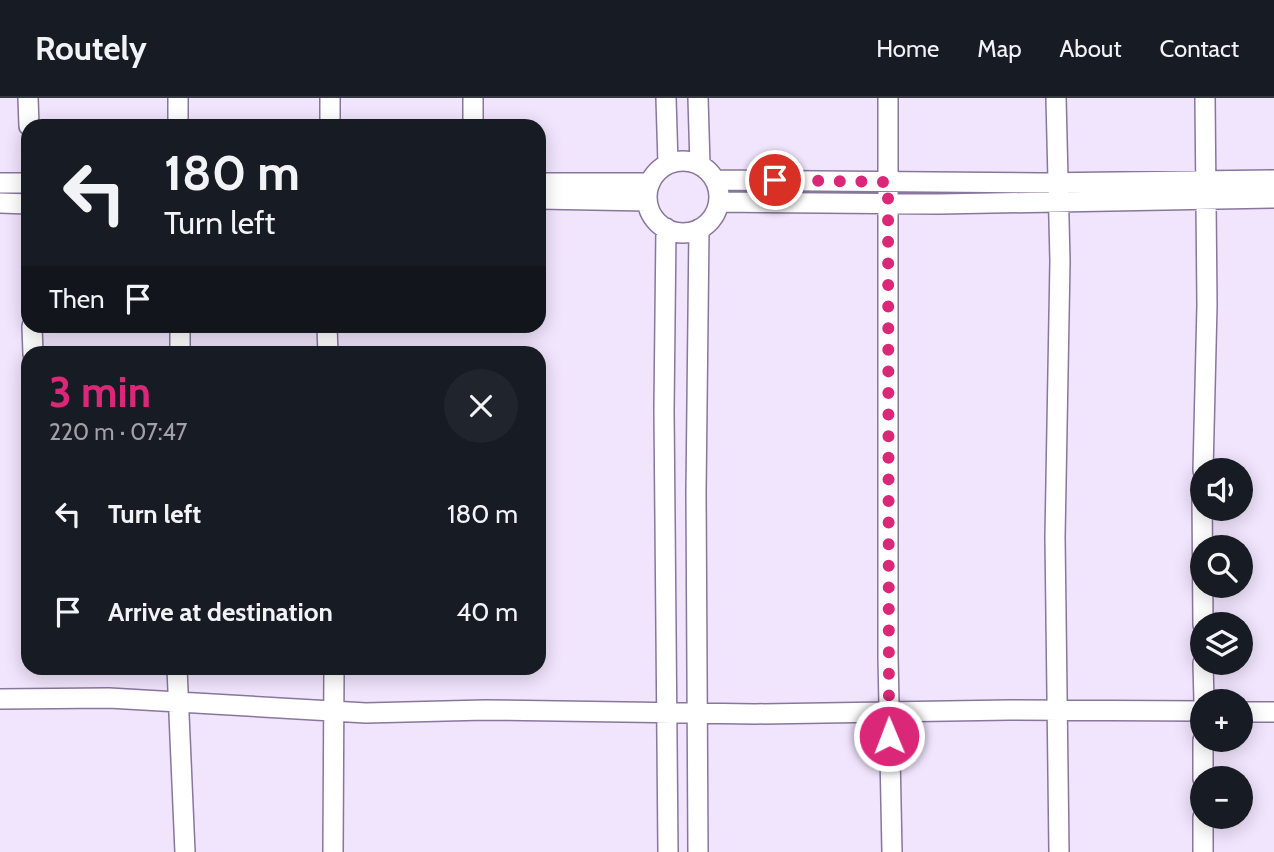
<!DOCTYPE html>
<meta charset="utf-8">
<style>
body{margin:0;font-family:Cabin,sans-serif;background:#20242c;color:#f1f3f6;height:100vh;display:flex;flex-direction:column;font-size:26px;white-space:nowrap}
*{box-sizing:border-box;margin:0}
p{font-size:23px;color:#9ea1a6}
.icon{flex:none;width:38px;height:38px;fill:none;stroke:currentColor;stroke-width:2;stroke-linecap:round;stroke-linejoin:round}
.map{position:relative;flex:1;overflow:hidden}
.drawer{position:absolute;left:21px;top:248px;width:525px;height:329px;display:flex;flex-direction:column;background:#171b24;border-radius:21px;box-shadow:0 4px 18px #0003}
.drawer>*{flex:none}
.hud{position:absolute;left:21px;top:21px;width:525px;height:214px;border-radius:21px;box-shadow:0 4px 18px #0003;background:#171b24;color:#f1f3f6;overflow:hidden}
.tools{position:absolute;left:1190px;top:360px;display:grid;gap:14px}
.tools a{display:grid;place-items:center;width:63px;height:63px;border-radius:50%;background:#171b24;box-shadow:0 4px 18px #0003;font-size:35px}
.pin{position:absolute;display:grid;place-items:center;width:60px;height:60px;color:#fff;margin:-30px;border:4px solid #fff;border-radius:50%;box-shadow:0 2px 7px #0007}
.me{position:absolute;width:77px;margin:-38px;rotate:359deg;stroke-linejoin:round;filter:drop-shadow(0 0 5px #0008)}
.turn{display:flex;align-items:center;gap:24px;height:147px;padding:0 28px;font-size:32px}
.turn .icon{width:91px;height:91px;stroke-width:2.5}
.turn b{display:block;font-size:49px;line-height:60px}
.then{display:flex;align-items:center;height:66px;padding:0 28px;background:#0003;gap:14px;font-size:26px}
.round{display:grid;place-items:center;flex:none;width:74px;height:74px;border-radius:37px;background:#20242c}
.overview{display:flex;align-items:center;justify-content:space-between;height:119px;padding:0 28px}
h1{font-size:42px;font-weight:700;line-height:52px;color:#db2777}
ul{padding:0;list-style:none}
li{display:flex;align-items:center;gap:21px;height:98px;padding:0 28px}
li div{flex:1}
li b{display:block;font-size:26px}
li em{font-style:normal}
header{display:flex;align-items:center;gap:42px;box-sizing:border-box;height:98px;padding:0 35px;background:#171b24;border-bottom:2px solid #363941}
header strong{font-size:33px}
nav{display:flex;gap:38px;margin-inline-start:auto;font-size:24px}
.map>svg:first-child{display:block}
.lines{fill:none;stroke-linecap:round;stroke-linejoin:round}
.minor-casing{stroke:#89769c;stroke-width:22}
.minor{stroke:#fff;stroke-width:19}
.route{stroke:#db2777;stroke-width:12;stroke-dasharray:0 21.6}
</style>
<header>
<strong>Routely</strong>
<nav><a>Home</a><a>Map</a><a>About</a><a>Contact</a></nav>
</header>
<div class="map">
<svg width="1274" height="754" viewBox="0 0 1274 754">
<rect width="100%" height="100%" fill="#f1e4fd"/>
<g class="lines">
<defs>
<path id="minor" d="M28,0l1,28
M178,0v28
M473,0v28
M666,0l2,66
M698,0l2,67
M888,0v559l4,195
M1056,0l4,163 -5,276 4,315
M330,28v-28
M647 99a36 36 0 1 1 72 0a36 36 0 1 1-72 0Z
M716,82l324,3 234,-3
M0,85h28
M539,85h111
M539,101l108,2
M719,104l221,2 334,-6
M0,105l28,1
M666,130l-2,182 4,442
M32,228l1,28
M180,228v28
M327,228l1,28
M1203,373l4,-166 -2,-207
M1202,396l1,131
M1203,565l1,39
M177,570l8,184
M0,601l109,-1 257,15 119,-3 270,4 255,-4 192,1
M1241,614h33
M1203,681v-39
M1203,719v35
M333,754l1,-184
M698,754l-2,-360 3,-263"/>
</defs>
<use href="#minor" class="minor-casing"/>
<use href="#minor" class="minor"/>
</g>
<g class="lines">
<path class="route" d="M775,82l113,2 1,554"/>
</g>
</svg>
<div class="tools">
<a><svg class="icon" aria-label="sound" viewBox="0 0 24 24"><path d="M4 9h4l5-4v14l-5-4H4zM17 9q2 3 0 6"/></svg></a>
<a><svg class="icon" aria-label="search" viewBox="0 0 24 24"><circle cx="10" cy="10" r="6"/><path d="M15 15l6 6"/></svg></a>
<a><svg class="icon" aria-label="layers" viewBox="0 0 24 24"><path d="M12 4l9 5-9 5-9-5zM3 14l9 5 9-5"/></svg></a>
<a>+</a>
<a>−</a>
</div>
<div class="pin" style="left:775px;top:82px;background:#d93025"><svg class="icon" aria-label="arrive" viewBox="0 0 24 24"><path d="M6 21V4h12l-3 4 3 4H6"/></svg></div>
<svg class="me" style="left:889px;top:638px" viewBox="-20 -20 40 40"><circle r="17" fill="#db2777" stroke="#fff" stroke-width="3"/><path d="M0-11L8 9 0 5-8 9z" fill="#fff"/></svg>
<div class="hud">
<div class="turn"><svg class="icon" aria-label="left" viewBox="0 0 24 24"><path d="M17 20v-9H6M10 6l-5 5 5 5"/></svg><div><b>180 m</b>Turn left</div></div>
<div class="then">Then<svg class="icon" aria-label="arrive" viewBox="0 0 24 24"><path d="M6 21V4h12l-3 4 3 4H6"/></svg></div>
</div>
<section class="drawer">
<div class="overview"><div><h1>3 min</h1><p>220 m · 07:47</p></div><a class="round"><svg class="icon" aria-label="close" viewBox="0 0 24 24"><path d="M6 6l12 12M18 6L6 18"/></svg></a></div>
<ul>
<li><svg class="icon" aria-label="left" viewBox="0 0 24 24"><path d="M17 20v-9H6M10 6l-5 5 5 5"/></svg><div><b>Turn left</b></div><em>180 m</em></li>
<li><svg class="icon" aria-label="arrive" viewBox="0 0 24 24"><path d="M6 21V4h12l-3 4 3 4H6"/></svg><div><b>Arrive at destination</b></div><em>40 m</em></li>
</ul>
</section>
</div>
